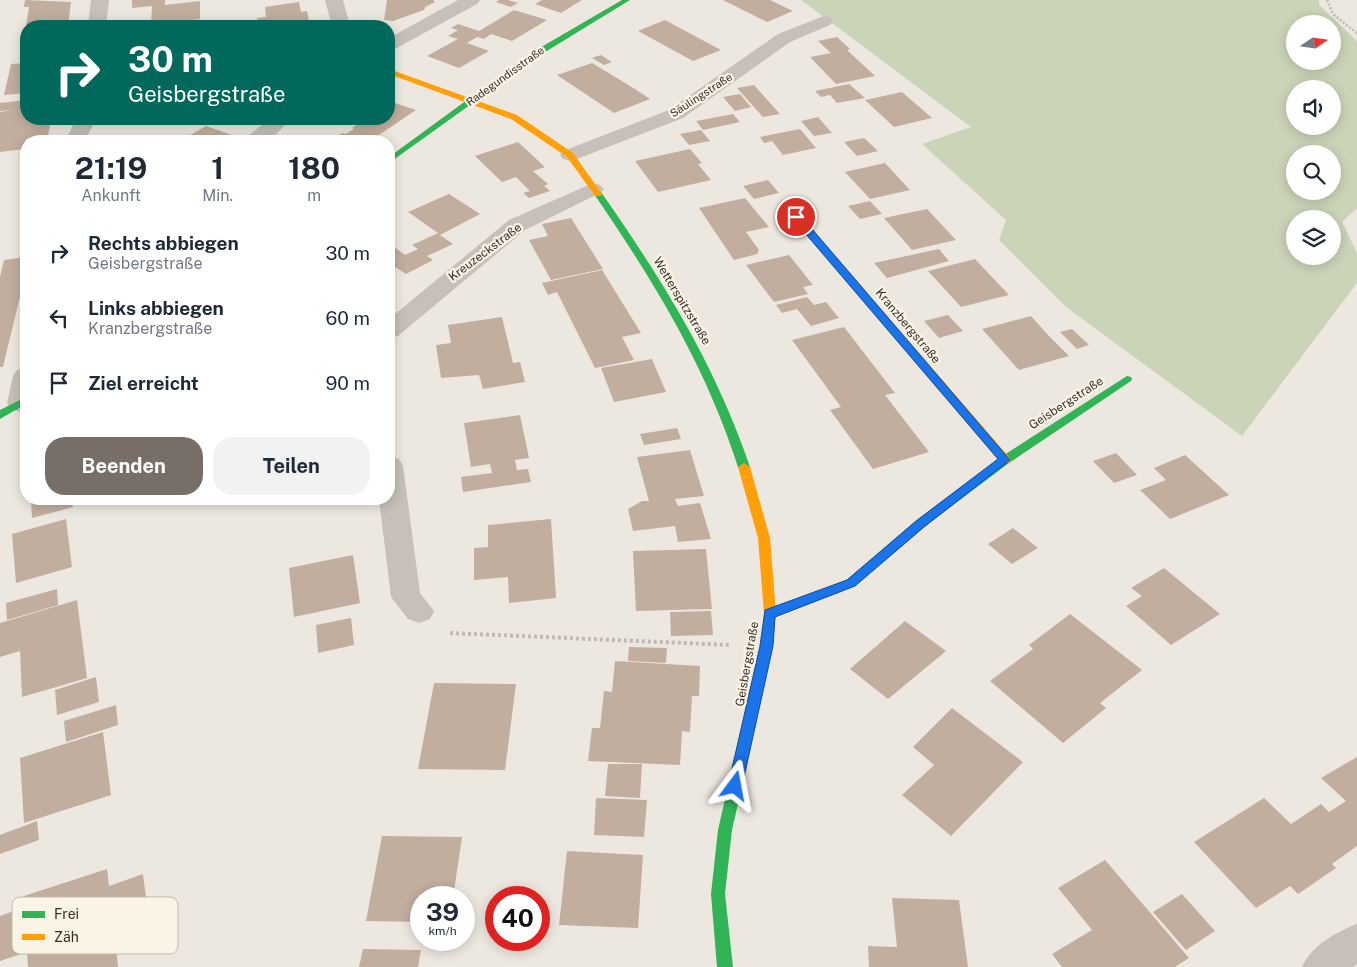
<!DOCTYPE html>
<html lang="de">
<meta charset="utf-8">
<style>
body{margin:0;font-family:"Public Sans",sans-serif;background:#f2f2f3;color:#1f2937;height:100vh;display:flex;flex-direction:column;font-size:19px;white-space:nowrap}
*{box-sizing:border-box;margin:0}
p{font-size:16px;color:#747a83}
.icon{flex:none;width:28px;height:28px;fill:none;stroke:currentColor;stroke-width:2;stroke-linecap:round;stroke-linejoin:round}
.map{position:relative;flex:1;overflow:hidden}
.sheet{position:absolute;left:20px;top:135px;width:375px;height:370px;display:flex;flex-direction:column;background:#fff;border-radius:20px;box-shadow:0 2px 12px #0003}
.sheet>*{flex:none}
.top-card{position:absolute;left:20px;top:20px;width:375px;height:105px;border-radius:20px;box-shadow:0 2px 12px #0003;background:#00695c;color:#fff;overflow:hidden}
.needle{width:32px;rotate:77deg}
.fabs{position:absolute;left:1286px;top:15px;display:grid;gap:10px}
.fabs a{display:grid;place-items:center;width:55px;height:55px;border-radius:50%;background:#fff;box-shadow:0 2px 12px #0003;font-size:25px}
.speed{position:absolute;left:410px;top:886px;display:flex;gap:10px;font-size:25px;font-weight:700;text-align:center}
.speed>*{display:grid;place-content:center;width:65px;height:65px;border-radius:50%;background:#fff;box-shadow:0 2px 12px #0003;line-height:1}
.speed small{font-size:12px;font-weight:400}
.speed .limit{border:8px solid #d22;background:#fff;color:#111}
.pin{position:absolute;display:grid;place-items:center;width:42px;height:42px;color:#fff;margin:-21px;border:2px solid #fff;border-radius:50%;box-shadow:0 1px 5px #0007}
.me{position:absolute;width:55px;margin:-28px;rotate:13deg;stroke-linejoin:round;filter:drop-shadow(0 0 4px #0008)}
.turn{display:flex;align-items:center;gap:18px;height:105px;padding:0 25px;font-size:22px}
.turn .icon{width:65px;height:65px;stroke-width:2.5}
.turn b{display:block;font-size:35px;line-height:42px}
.eta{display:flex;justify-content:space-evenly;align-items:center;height:85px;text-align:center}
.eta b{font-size:30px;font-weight:700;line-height:35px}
.primary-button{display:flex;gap:10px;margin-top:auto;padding:10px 25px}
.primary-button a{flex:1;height:58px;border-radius:20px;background:#776f67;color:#fff;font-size:20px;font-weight:700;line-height:58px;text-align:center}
.primary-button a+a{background:#f2f2f3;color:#1f2937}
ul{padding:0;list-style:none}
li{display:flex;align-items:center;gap:15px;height:65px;padding:0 25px}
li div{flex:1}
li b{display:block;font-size:19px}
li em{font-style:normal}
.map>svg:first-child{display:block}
.green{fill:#cbd4b8;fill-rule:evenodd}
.building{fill:#c2ae9f}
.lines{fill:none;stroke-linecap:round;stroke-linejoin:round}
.path-far1{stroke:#bfb9b0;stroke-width:2.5;stroke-dasharray:2 2;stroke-linecap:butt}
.path{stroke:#bfb9b0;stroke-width:4;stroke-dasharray:3 3;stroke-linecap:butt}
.street{fill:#c6c0b8;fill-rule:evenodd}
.fast{fill:#30b455;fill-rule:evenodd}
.slow{fill:#ff9f0a;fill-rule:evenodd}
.route{fill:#1a73e8;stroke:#114b97}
.labels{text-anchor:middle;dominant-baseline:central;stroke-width:4.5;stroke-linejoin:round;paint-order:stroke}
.far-street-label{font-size:11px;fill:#372e26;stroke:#faf4e6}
.street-label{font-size:12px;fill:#372e26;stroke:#faf4e6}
.key{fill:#faf4e6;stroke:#c0b9ac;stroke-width:1}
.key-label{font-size:14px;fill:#372e26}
</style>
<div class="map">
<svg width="1357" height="967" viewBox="0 0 1357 967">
<rect width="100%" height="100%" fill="#ede8df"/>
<path class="green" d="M801,0h518v5l38,36v167l-15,14 15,31v30l-115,153 -176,-129 -67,-67 7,-20 -84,-76 49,-17zM1295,24h37v37h-37zM1295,89h37v37h-37zM1295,154h37v37h-37zM1295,219h37v37h-37z"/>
<path class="building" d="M25,0l46,2 -3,24h-42l3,-19h-5z
M132,0h33v5l35,-4v18l-49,6 1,-19 -20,2z
M387,0h46l2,2 -10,5 -1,3 -31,11 -9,-1z
M499,0h9l10,3 -7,4 -15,-5z
M542,0h40l-21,13 -26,-9z
M723,0h47l23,11 -26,11z
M299,2l2,10 6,-1 3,15h-52l-1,-8 9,-1 -1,-10z
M514,10l33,10 -35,21 -21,-7 -7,5 -7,-2 -10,6 22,8 -30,17 -32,-12 31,-17 -10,-3 10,-6 -7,-2 7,-4 21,7z
M665,20l41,22 15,8 -28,11 -55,-30z
M837,37l13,12 -3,1 28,26 -39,8 -26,-27 21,-4 -13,-12z
M601,55l11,7 -8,3 -12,-7z
M26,63v30l-22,2 7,-31z
M592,63l43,26 15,10 -36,14 -57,-38z
M849,84l16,14 -28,5 -7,-8 -9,2 -6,-6z
M754,85l26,29 -17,3 -26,-29z
M902,92l30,26 -38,9 -29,-27z
M740,94l11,13 -16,4 -12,-14z
M26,100v19h25l-3,17 -22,3 -2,10 -24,3v-40l11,-2 -11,1v-8z
M389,101l27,9 -46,31h-40l12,-8 4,1 8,-5 -2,-1 13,-9h24z
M733,114l7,8 -37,8 -7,-9z
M818,117l14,16 -18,3 -13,-15z
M206,126l34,12 -6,3h-54z
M800,129l16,19 -33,7 -11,-14 -8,2 -4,-6z
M701,130l9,11 -21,4 -9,-11z
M864,138l14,13 -21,5 -13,-14z
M518,142l27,25 -12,4 15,13 -4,2 6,5 -21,7 -6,-5 7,-2 -14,-14 -14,5 -27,-26z
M690,149l12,14 -4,1 13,16 -53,12 -23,-31z
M885,163l25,27 -40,9 -25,-27z
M768,180l11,13 -25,6 -11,-13z
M449,194l31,20 -40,21 13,9 -26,12 6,4 -27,14 -17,-11v-20l16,12 13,-6 -6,-4 26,-12 -30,-21z
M745,198l24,29 -23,5 13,18 -2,4 -23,6 -35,-52z
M870,201l12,13 -22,5 -12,-13z
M927,209l29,31 -44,10 -28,-32z
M571,218l32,51 -52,11 -22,-40 19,-4 -6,-12z
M939,249l10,12 -62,17 -13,-15z
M789,255l24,30 -10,2 5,7 -34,8 -28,-37z
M26,257v14l-23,96h-3v-90l4,-17z
M975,259l34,36 -48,12 -33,-36z
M602,270l39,63 -19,4 12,23 -39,8 -38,-76 -9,3 -6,-12z
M807,297l7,8 12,-3 13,16 -28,8 -14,-17 -15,4 -6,-8z
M948,315l15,16 -24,7 -15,-17z
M1031,316l18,20 20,20 -50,14 -37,-41z
M502,317l11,46 7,-1 5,20 -42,7 -4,-14 -38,3 -5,-33 15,-2 -3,-18z
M844,327l51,66 -10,2 44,57 -56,17 -43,-59 11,-3 -49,-67z
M1072,329l17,16 -12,4 -17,-17z
M652,359l14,33 -52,10 -13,-34z
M520,415l9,43 -14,2 2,10 11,-1 3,13 -68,10 -2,-15 31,-4 -2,-9 -19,3 -7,-44z
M677,428l4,11 -37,6 -4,-11z
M690,450l14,46 -29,3 3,7 22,-3 11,36 -33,3 -3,-16 -42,5 -5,-22 14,-8h7l-12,-44z
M1116,453l21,22 -23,8 -21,-22z
M1185,455l44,40 -59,24 -30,-29 26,-10 -12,-12z
M31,499h46l-5,2 1,6 -41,11z
M66,519l6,48 -56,16 -4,-49z
M551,519l5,79 -47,5 -1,-26 -34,3v-32l14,-1v-22z
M1013,528l25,20 -26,16 -24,-20z
M706,549l6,60 -76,2 -3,-60z
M353,555l7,48 -66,14 -5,-49z
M1164,568l56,46 -49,31 -45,-39 16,-10 -11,-8z
M57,589l1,16 -51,15 -1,-17z
M77,600l10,78 -65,19 -2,-46 -20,6v-34z
M711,611l2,24 -42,1 -1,-24z
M1070,614l72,56 -42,33 6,5 -43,35 -73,-62 43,-32 -4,-4z
M351,618l3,27 -36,8 -2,-28z
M905,621l41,30 -58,48 -38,-30z
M629,647l38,1 -1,15 -38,-2z
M615,661l85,5 -1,30h-7l-2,36 -8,-1 -2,34 -92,-4 4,-33h8l4,-37 8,1z
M96,677l3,25 -42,13 -2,-25z
M434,683l82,1 -11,86 -87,-1z
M116,705l2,20 -52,17 -2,-21z
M952,708l71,54 -72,74 -49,-41 32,-30 -21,-18z
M103,732l8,63 -87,28 -4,-65z
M1357,757v89l-25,18 4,4 -38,26 -8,-8 -34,22 -62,-66 70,-44 27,26 30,-20 8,8 17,-11 -25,-23z
M608,764h34l-2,34 -35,-2z
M596,798l51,2 -3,37 -50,-2z
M37,821l2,19 -39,14v-19z
M382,836l80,1 -9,61h-32v24l-55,-1z
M567,851l76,4 -5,73 -79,-3z
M1105,860l84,98 -14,9h-113l-10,-13 40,-24 -34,-42z
M107,869l2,17 34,-12 5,39 -34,13 4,41h-90l-1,-15 -27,9v-45l25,-9 -1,-11z
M1182,894l33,37 -29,19 -33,-38z
M892,898l67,2 9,67h-99l-1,-21 29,1z
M363,949l58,1 -3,17h-59z"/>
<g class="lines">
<path class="path-far1" d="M1327,0l6,14 24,19"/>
<path class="path" d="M450,633l281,12"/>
<path class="street" d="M91,0h18l-3,26h-18z
M325,0h18l7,26h-18z
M458,0h22l-3,4 -82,45 -6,1v-12z
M824,16l6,1 3,4 -3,4 -40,17 -107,76 -106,41 -7,2 -7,-2 -3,-4 3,-4 106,-41 109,-76z
M76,119h20l-11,22h-20z
M269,119h20c-14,21 -23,22 -47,22z
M593,183l7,2 4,4 -4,4 -75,37 -127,106 -9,2v-19l120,-99z
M26,368v42l-6,2 -9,-3 -4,-6 6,-27 4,-6z
M389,457l10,2 4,7 17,127 14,18 -4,8 -11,4 -11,-4 -17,-22 -12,-98h10z
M1357,924v40l-4,3h-51c9,-21 34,-35 55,-43z"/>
<path class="fast" d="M622,0h8l-93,57 -148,106v-6l142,-104z
M598,191l3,1c62,89 114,172 149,275l-2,3h-8l-2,-3c-33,-103 -84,-185 -144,-273z
M1127,376l4,1 1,2 -1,2 -122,82 -85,64 -69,59 -81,31 -4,2 -4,-2 -2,-3 2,-3 81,-31 69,-59 85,-64z
M26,397v7l-26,15v-9z
M737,771l5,2 2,4 -12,53 -7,64 8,73h-16l-6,-73 7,-64 12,-53 2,-4z"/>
<path class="slow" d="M389,69l128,46 56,38 29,41 -1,2h-6l-28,-39 -56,-38 -122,-45z
M790,206l3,1 216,250 2,3 -2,3h-8l-214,-252 -1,-2z
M744,463l6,4 20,71 6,76 -4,32 -28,131 -2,4 -5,2 -5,-2 -2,-4 30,-131 4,-32 -6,-76 -20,-71z"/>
</g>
<path class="route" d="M796,214l4,1 210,245 -86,67 -69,59 -80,31 -2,29 -31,140 -2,4 -5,2 -5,-2 -2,-4 32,-140 5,-36 82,-30 69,-59 82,-62 -205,-240v-4z"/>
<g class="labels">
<g class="far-street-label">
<text transform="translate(505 76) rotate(-36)">Radegundisstraße</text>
<text transform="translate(701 95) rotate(-33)">Säulingstraße</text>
</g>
<g class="street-label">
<text transform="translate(485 252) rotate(-37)">Kreuzeckstraße</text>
<text transform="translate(682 301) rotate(59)">Wetterspitzstraße</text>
<text transform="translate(908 326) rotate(50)">Kranzbergstraße</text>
<text transform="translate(1066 403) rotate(-33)">Geisbergstraße</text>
<text transform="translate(747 664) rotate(-80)">Geisbergstraße</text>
</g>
</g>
<rect x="12" y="897" width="166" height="57" rx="8" class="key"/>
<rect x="22" y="911" width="23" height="7" fill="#30b455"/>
<rect x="22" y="934" width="23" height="6" fill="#ff9f0a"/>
<g class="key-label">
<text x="54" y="919">Frei</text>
<text x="54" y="942">Zäh</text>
</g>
</svg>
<div class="fabs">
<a><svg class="needle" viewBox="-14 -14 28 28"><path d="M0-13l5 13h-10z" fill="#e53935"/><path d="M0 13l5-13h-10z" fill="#747a83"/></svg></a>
<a><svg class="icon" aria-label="sound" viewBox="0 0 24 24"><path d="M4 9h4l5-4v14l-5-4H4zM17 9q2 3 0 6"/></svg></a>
<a><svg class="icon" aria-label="search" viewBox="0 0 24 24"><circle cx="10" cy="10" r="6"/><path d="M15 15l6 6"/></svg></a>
<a><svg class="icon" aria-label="layers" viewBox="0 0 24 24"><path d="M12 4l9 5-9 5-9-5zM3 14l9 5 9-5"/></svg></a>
</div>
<div class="speed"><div>39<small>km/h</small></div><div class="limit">40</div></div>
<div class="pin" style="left:796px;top:217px;background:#d93025"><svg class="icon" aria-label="arrive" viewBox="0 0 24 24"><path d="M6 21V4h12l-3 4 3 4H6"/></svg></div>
<svg class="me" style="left:735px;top:786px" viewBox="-20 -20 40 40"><path d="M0-17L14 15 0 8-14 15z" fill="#1a73e8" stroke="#fff" stroke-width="4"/></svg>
<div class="top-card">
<div class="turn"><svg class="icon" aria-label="right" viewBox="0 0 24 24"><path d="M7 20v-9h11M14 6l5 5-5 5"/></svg><div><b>30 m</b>Geisbergstraße</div></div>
</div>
<section class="sheet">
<div class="eta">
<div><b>21:19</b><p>Ankunft</p></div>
<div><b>1</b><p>Min.</p></div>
<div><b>180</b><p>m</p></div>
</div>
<ul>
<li><svg class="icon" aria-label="right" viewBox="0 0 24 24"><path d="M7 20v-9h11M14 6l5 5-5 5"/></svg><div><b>Rechts abbiegen</b><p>Geisbergstraße</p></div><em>30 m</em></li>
<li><svg class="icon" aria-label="left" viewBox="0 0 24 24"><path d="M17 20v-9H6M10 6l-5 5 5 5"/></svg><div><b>Links abbiegen</b><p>Kranzbergstraße</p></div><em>60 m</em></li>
<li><svg class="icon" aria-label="arrive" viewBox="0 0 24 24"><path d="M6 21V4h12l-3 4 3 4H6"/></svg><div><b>Ziel erreicht</b></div><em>90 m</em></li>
</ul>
<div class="primary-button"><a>Beenden</a><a>Teilen</a></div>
</section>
</div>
